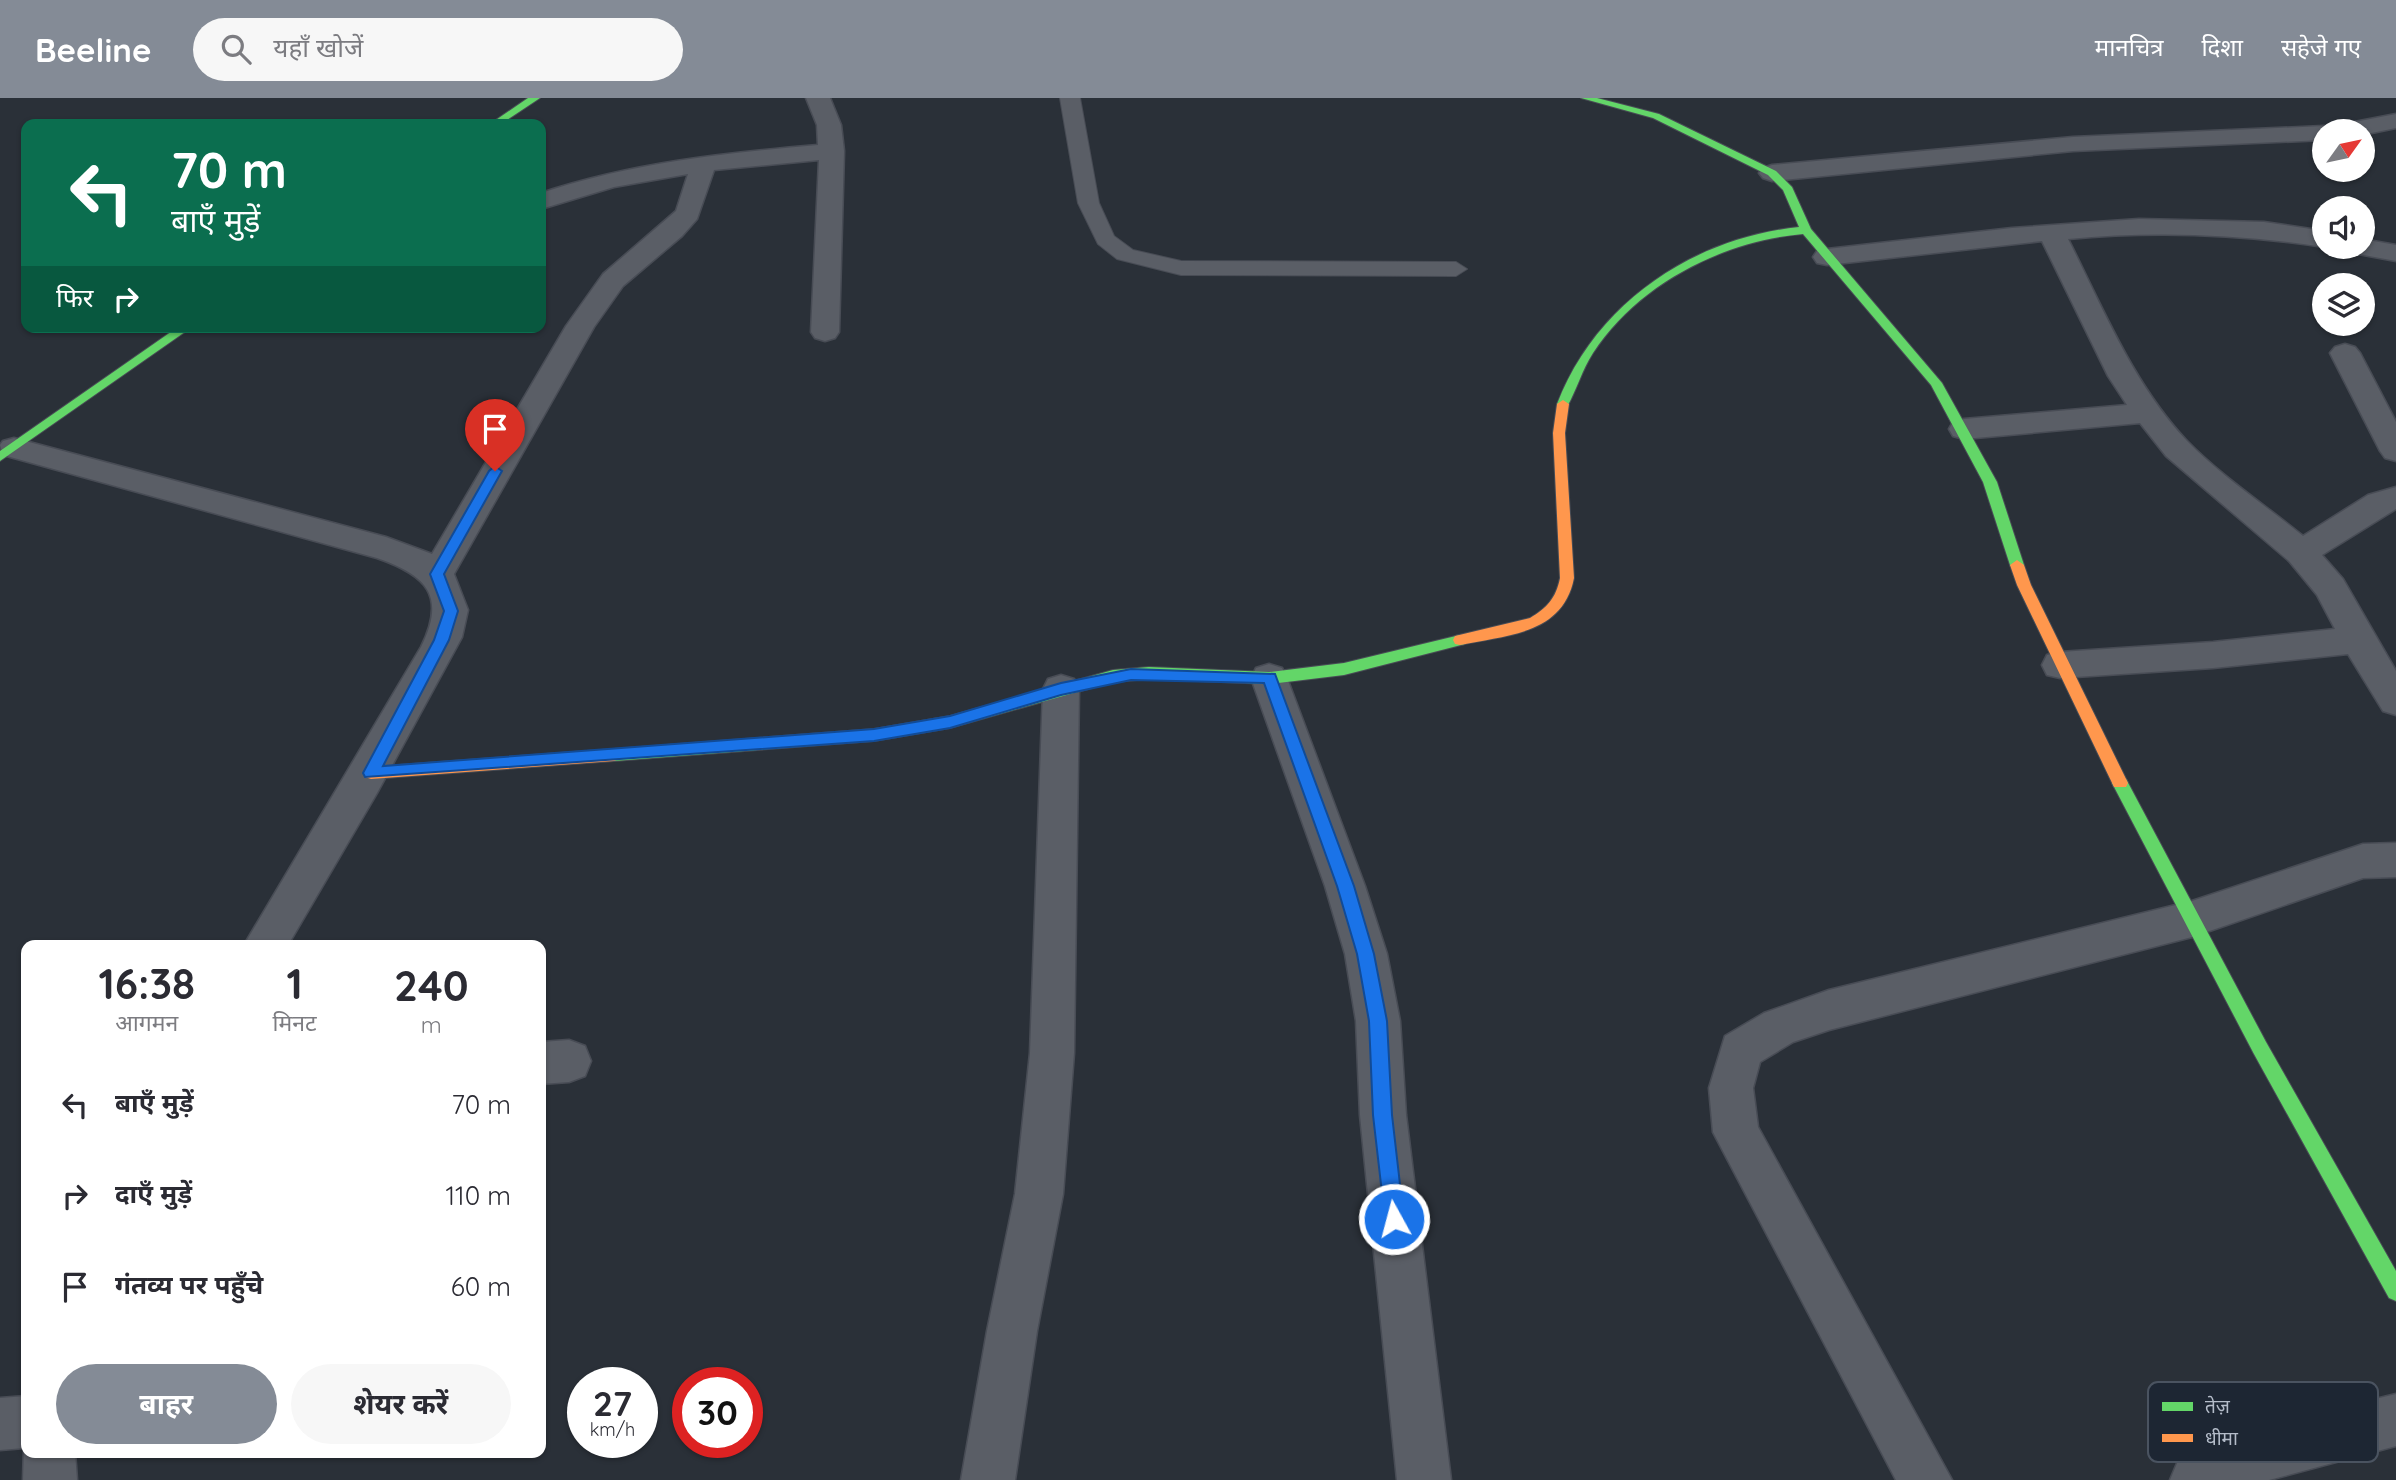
<!DOCTYPE html>
<html lang="hi">
<meta charset="utf-8">
<style>
body{margin:0;font-family:Quicksand,"Noto Sans Devanagari",sans-serif;background:#f7f7f7;color:#2b2b33;height:100vh;display:flex;flex-direction:column;font-size:26px;white-space:nowrap}
*{box-sizing:border-box;margin:0}
p{font-size:23px;color:#7c7c81}
.icon{flex:none;width:38px;height:38px;fill:none;stroke:currentColor;stroke-width:2;stroke-linecap:round;stroke-linejoin:round}
.map{position:relative;flex:1;overflow:hidden}
.sheet{position:absolute;left:21px;top:842px;width:525px;height:518px;display:flex;flex-direction:column;background:#fff;border-radius:14px;box-shadow:0 2px 5px #0004}
.sheet>*{flex:none}
.banner{position:absolute;left:21px;top:21px;width:525px;height:214px;border-radius:14px;box-shadow:0 2px 5px #0004;background:#0b6e4f;color:#fff;overflow:hidden}
.needle{width:46px;rotate:57deg}
.fabs{position:absolute;left:2312px;top:21px;display:grid;gap:14px}
.fabs a{display:grid;place-items:center;width:63px;height:63px;border-radius:50%;background:#fff;box-shadow:0 2px 5px #0004;font-size:35px}
.speed{position:absolute;left:567px;top:1269px;display:flex;gap:14px;font-size:35px;font-weight:700;text-align:center}
.speed>*{display:grid;place-content:center;width:91px;height:91px;border-radius:50%;background:#fff;box-shadow:0 2px 5px #0004;line-height:1}
.speed small{font-size:18px;font-weight:400}
.speed .limit{border:10px solid #d22;background:#fff;color:#111}
.pin{position:absolute;display:grid;place-items:center;width:60px;height:60px;color:#fff;margin:-72px -30px;border-radius:50% 50% 50% 0;rotate:-45deg;box-shadow:0 0 7px #0007}
.pin .icon{rotate:45deg}
.me{position:absolute;width:77px;margin:-38px;rotate:353deg;stroke-linejoin:round;filter:drop-shadow(0 0 5px #0008)}
.turn{display:flex;align-items:center;gap:24px;height:147px;padding:0 35px;font-size:32px}
.turn .icon{width:91px;height:91px;stroke-width:2.5}
.turn b{display:block;font-size:49px;line-height:60px}
.then{display:flex;align-items:center;height:66px;padding:0 35px;background:#0003;gap:14px;font-size:26px}
.eta{display:flex;justify-content:space-evenly;align-items:center;height:119px;text-align:center}
.eta b{font-size:42px;font-weight:700;line-height:49px}
.action{display:flex;gap:14px;margin-top:auto;padding:14px 35px}
.action a{flex:1;height:80px;border-radius:42px;background:#848b96;color:#fff;font-size:28px;font-weight:700;line-height:80px;text-align:center}
.action a+a{background:#f7f7f7;color:#2b2b33}
ul{padding:0;list-style:none}
li{display:flex;align-items:center;gap:21px;height:91px;padding:0 35px}
li div{flex:1}
li b{display:block;font-size:26px}
li em{font-style:normal}
header{display:flex;align-items:center;gap:42px;box-sizing:border-box;height:98px;padding:0 35px;background:#848b96;color:#fff}
header strong{font-size:33px}
nav{display:flex;gap:38px;margin-inline-start:auto;font-size:24px}
.search{width:490px;height:63px;background:#f7f7f7;display:flex;align-items:center;gap:18px;box-sizing:border-box;padding:0 24px;border-radius:38px;color:#7c7c81;font-size:26px}
.map>svg:first-child{display:block}
.lines{fill:none;stroke-linecap:round;stroke-linejoin:round}
.lane-casing{stroke:#484c55;stroke-width:2}
.street-casing{stroke:#484c55;stroke-width:3}
.fast-casing{stroke:#484c55;stroke-width:2}
.slow-casing{stroke:#484c55;stroke-width:2}
.lane{fill:#5a5e66;fill-rule:evenodd}
.street{fill:#5a5e66;fill-rule:evenodd}
.fast{fill:#63d668;fill-rule:evenodd}
.slow{fill:#ff974d;fill-rule:evenodd}
.route{fill:#1a73e8;stroke:#114b97;stroke-width:2}
.key{fill:#1d2633;stroke:#4a5360;stroke-width:2}
.key-label{font-size:19px;fill:#b4bcc9}
</style>
<header>
<strong>Beeline</strong>
<div class="search"><svg class="icon" aria-label="search" viewBox="0 0 24 24"><circle cx="10" cy="10" r="6"/><path d="M15 15l6 6"/></svg>यहाँ खोजें</div>
<nav><a>मानचित्र</a><a>दिशा</a><a>सहेजे गए</a></nav>
</header>
<div class="map">
<svg width="2396" height="1382" viewBox="0 0 2396 1382">
<rect width="100%" height="100%" fill="#2a3038"/>
<g class="lines">
<defs>
<path id="lane" d="M1060,0h20l19,105 15,33 19,14 48,11 275,1 11,7 -11,7 -275,-1 -64,-16 -19,-15 -20,-41z"/>
<path id="street" d="M806,0h24l11,27 3,26 -5,181 -4,6 -10,3 -10,-3 -4,-6 8,-172 -105,10 -17,49 -15,17 -59,50 -29,41 -140,247 14,36 -6,27 -85,156 -89,152h-44l177,-298c26,-52 5,-72 -44,-89l-374,-103 -3,-10 3,-4 11,-3 372,99 46,17 134,-228 37,-52 73,-63 12,-37 -74,13 -73,22v-16c90,-30 183,-40 277,-48l-1,-20z
M2396,16v14l-34,7v-4h-38v9l-251,11 -301,30 -9,-3 -4,-5 4,-5 9,-3 301,-28 251,-11 9,3 11,-5z
M2139,121l125,3 60,9v16c-85,-13 -170,-16 -256,-8 35,69 65,145 119,202 34,35 78,64 116,95l65,-41 28,-8v22l-74,46 21,24 53,92v44l-13,-4 -35,-57 -135,14 -153,10 -13,-3 -5,-10 5,-10 13,-3 153,-10 122,-13 -18,-34 -28,-34 -123,-105 -26,-33 -176,16 -11,-3 -4,-7 4,-7 11,-3 163,-14 -19,-29 -66,-135 -215,24 -10,-2 -4,-6 4,-6 10,-2 185,-21z
M2362,141l34,6v16l-43,-8 -4,-6h13z
M2345,246l10,3 5,6 36,69v39l-11,-3 -5,-7 -50,-98 5,-6z
M1269,566l13,4 5,10 78,208 22,68 13,67 6,94 45,365h-54l-37,-365 -4,-94 -11,-67 -20,-68 -74,-208 5,-10z
M1061,577l13,4 5,10 -5,364 -11,141 -26,137 -22,149h-54l26,-149 28,-137 15,-141 13,-364 5,-10z
M2396,745v34l-33,1 -171,59 -363,93 -36,12 -33,20 -7,26 5,39 194,353h-56l-183,-348 -4,-44 16,-52 39,-23 65,-23 363,-89 171,-57z
M569,942l16,6 6,15 -6,15 -16,6 -28,2v-42z
M2396,1296v52l-127,34h-99l8,-19c71,-29 143,-49 218,-67z
M26,1298v56h49l2,28h-54l1,-32 -24,2v-52z"/>
<path id="fast" d="M528,0h12l-39,26h-11z
M1581,0h16l62,16 117,57 16,16 19,42 131,154 55,99 27,83 -2,3h-10l-2,-3 -27,-83 -52,-97 -128,-151c-80,7 -165,50 -210,119 -11,17 -16,36 -26,54h-8l-2,-3c39,-101 136,-166 242,-177l-16,-37 -15,-15 -115,-57z
M178,229h14l-192,134v-10z
M1460,537l5,1 2,4 -2,4 -121,31 -75,9 -120,-5 -36,3 -163,46 -76,13 -260,20 -5,-2 -3,-4 3,-4 5,-2 260,-20 76,-13 163,-46 36,-3 120,5 75,-9z
M2120,679l6,2 140,263 130,229v30l-7,-3 -135,-244 -142,-271 2,-4z"/>
<path id="slow" d="M1563,302l6,4 -4,29 9,145c-11,57 -68,57 -114,67l-5,-1 -2,-4 2,-4 75,-18c17,-10 26,-20 30,-40l-7,-145 4,-29z
M2017,462l7,5 7,20 97,198 -2,4h-12l-97,-202 -7,-20z
M614,651l5,2 3,4 -3,4 -5,2 -243,18 -6,-2 -2,-4 2,-4 6,-2z"/>
</defs>
<use href="#lane" class="lane-casing"/>
<use href="#street" class="street-casing"/>
<use href="#fast" class="fast-casing"/>
<use href="#slow" class="slow-casing"/>
<use href="#lane" class="lane"/>
<use href="#street" class="street"/>
<use href="#fast" class="fast"/>
<use href="#slow" class="slow"/>
</g>
<path class="route" d="M495,368l7,5 -58,103 14,37 -9,29 -66,126 491,-37 76,-13 111,-33 70,-14 144,5 79,212 20,68 13,67 5,94 12,104 -3,7 -7,3 -7,-3 -2,-7 -12,-104 -4,-94 -12,-67 -20,-68 -73,-203 -133,-3 -70,15 -111,33 -76,13 -509,36 -2,-4 71,-133 10,-29 -14,-37 59,-103z"/>
<rect x="2148" y="1284" width="230" height="80" rx="10" class="key"/>
<rect x="2162" y="1304" width="31" height="9" fill="#63d668"/>
<rect x="2162" y="1336" width="31" height="8" fill="#ff974d"/>
<g class="key-label">
<text x="2205" y="1315">तेज़</text>
<text x="2205" y="1347">धीमा</text>
</g>
</svg>
<div class="fabs">
<a><svg class="needle" viewBox="-14 -14 28 28"><path d="M0-13l5 13h-10z" fill="#e53935"/><path d="M0 13l5-13h-10z" fill="#7c7c81"/></svg></a>
<a><svg class="icon" aria-label="sound" viewBox="0 0 24 24"><path d="M4 9h4l5-4v14l-5-4H4zM17 9q2 3 0 6"/></svg></a>
<a><svg class="icon" aria-label="layers" viewBox="0 0 24 24"><path d="M12 4l9 5-9 5-9-5zM3 14l9 5 9-5"/></svg></a>
</div>
<div class="speed"><div>27<small>km/h</small></div><div class="limit">30</div></div>
<div class="pin" style="left:495px;top:373px;background:#d93025"><svg class="icon" aria-label="arrive" viewBox="0 0 24 24"><path d="M6 21V4h12l-3 4 3 4H6"/></svg></div>
<svg class="me" style="left:1394px;top:1121px" viewBox="-20 -20 40 40"><circle r="17" fill="#1a73e8" stroke="#fff" stroke-width="3"/><path d="M0-11L8 9 0 5-8 9z" fill="#fff"/></svg>
<div class="banner">
<div class="turn"><svg class="icon" aria-label="left" viewBox="0 0 24 24"><path d="M17 20v-9H6M10 6l-5 5 5 5"/></svg><div><b>70 m</b>बाएँ मुड़ें</div></div>
<div class="then">फिर<svg class="icon" aria-label="right" viewBox="0 0 24 24"><path d="M7 20v-9h11M14 6l5 5-5 5"/></svg></div>
</div>
<section class="sheet">
<div class="eta">
<div><b>16:38</b><p>आगमन</p></div>
<div><b>1</b><p>मिनट</p></div>
<div><b>240</b><p>m</p></div>
</div>
<ul>
<li><svg class="icon" aria-label="left" viewBox="0 0 24 24"><path d="M17 20v-9H6M10 6l-5 5 5 5"/></svg><div><b>बाएँ मुड़ें</b></div><em>70 m</em></li>
<li><svg class="icon" aria-label="right" viewBox="0 0 24 24"><path d="M7 20v-9h11M14 6l5 5-5 5"/></svg><div><b>दाएँ मुड़ें</b></div><em>110 m</em></li>
<li><svg class="icon" aria-label="arrive" viewBox="0 0 24 24"><path d="M6 21V4h12l-3 4 3 4H6"/></svg><div><b>गंतव्य पर पहुँचे</b></div><em>60 m</em></li>
</ul>
<div class="action"><a>बाहर</a><a>शेयर करें</a></div>
</section>
</div>
